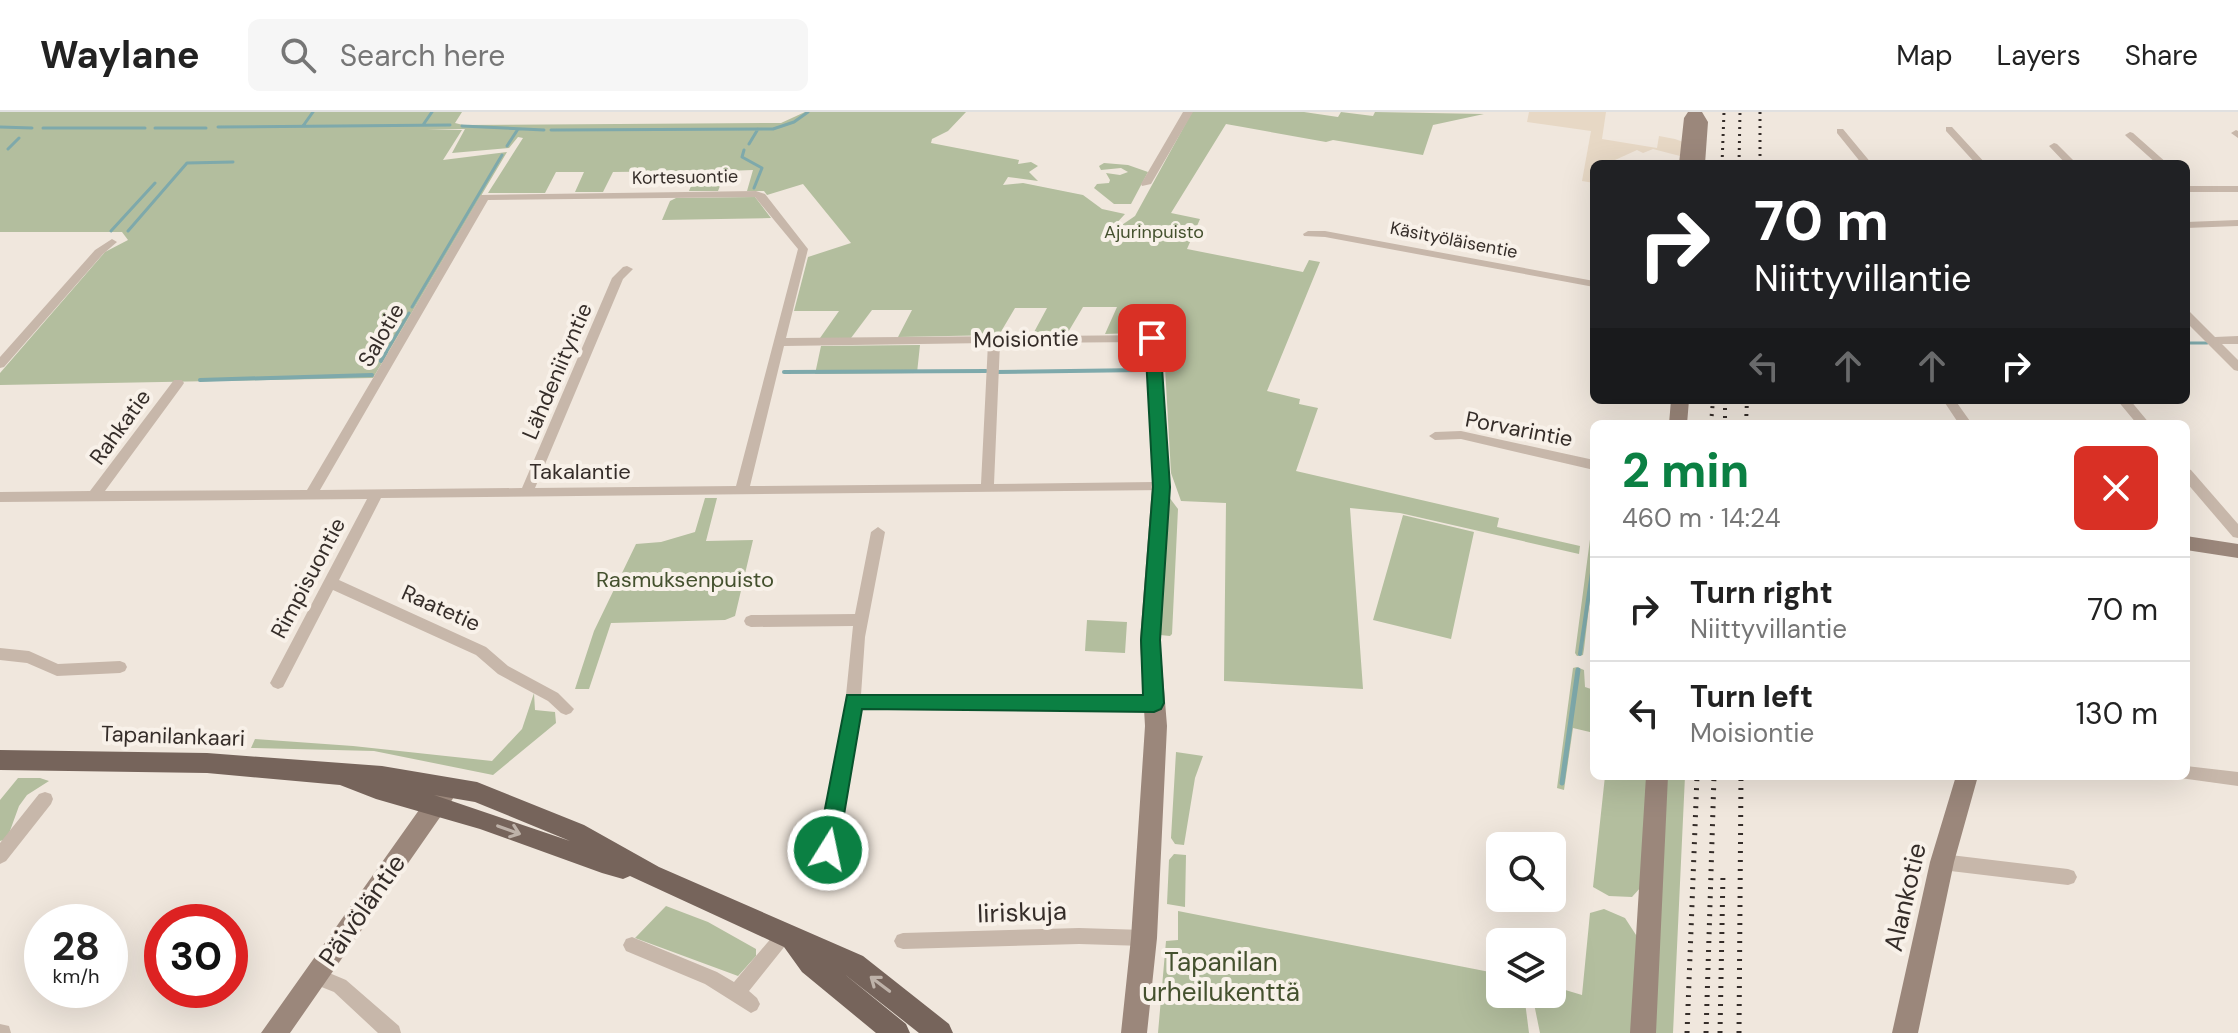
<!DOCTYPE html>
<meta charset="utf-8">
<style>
body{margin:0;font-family:"DM Sans",sans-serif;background:#f6f6f6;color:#222;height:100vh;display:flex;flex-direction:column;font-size:30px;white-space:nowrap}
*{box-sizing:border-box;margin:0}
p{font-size:26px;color:#767676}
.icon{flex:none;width:44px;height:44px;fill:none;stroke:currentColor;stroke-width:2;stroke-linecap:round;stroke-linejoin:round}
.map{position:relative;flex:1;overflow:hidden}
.details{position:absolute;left:1590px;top:308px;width:600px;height:360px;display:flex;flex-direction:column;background:#fff;border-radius:12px;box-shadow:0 8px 32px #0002}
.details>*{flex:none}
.banner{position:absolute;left:1590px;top:48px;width:600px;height:244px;border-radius:12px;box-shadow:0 8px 32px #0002;background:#202124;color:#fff;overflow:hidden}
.buttons{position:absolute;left:1486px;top:720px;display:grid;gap:16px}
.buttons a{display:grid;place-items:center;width:80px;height:80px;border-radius:12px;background:#fff;box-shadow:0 8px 32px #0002;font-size:40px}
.speed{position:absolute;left:24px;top:792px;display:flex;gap:16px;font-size:40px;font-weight:700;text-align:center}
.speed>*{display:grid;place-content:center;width:104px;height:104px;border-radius:50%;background:#fff;box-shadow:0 8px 32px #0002;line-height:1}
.speed small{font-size:20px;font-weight:400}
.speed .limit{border:12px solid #d22;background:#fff;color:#111}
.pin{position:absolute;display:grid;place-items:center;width:68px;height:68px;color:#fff;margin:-34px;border-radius:16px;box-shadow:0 4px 12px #0006}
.me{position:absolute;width:88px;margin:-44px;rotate:10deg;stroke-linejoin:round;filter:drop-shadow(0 0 6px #0008)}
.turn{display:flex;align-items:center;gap:28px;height:168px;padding:0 32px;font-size:36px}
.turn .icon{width:104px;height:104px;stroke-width:2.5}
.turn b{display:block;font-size:56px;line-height:68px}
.lanes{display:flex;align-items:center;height:76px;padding:0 32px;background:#0003;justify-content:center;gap:40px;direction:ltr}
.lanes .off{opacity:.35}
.round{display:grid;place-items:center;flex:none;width:84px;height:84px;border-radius:12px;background:#f6f6f6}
.summary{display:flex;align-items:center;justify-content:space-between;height:136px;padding:0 32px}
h1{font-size:48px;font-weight:800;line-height:60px;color:#0b8043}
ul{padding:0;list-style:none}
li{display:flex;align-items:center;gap:24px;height:104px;padding:0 32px;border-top:2px solid #e0e0e0}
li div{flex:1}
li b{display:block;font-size:30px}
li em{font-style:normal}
header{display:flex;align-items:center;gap:48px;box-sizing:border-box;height:112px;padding:0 40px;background:#fff;border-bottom:2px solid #e0e0e0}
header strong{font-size:38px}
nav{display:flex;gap:44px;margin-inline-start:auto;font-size:28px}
.search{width:560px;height:72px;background:#f6f6f6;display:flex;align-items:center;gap:20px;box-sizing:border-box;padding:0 28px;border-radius:12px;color:#767676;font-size:30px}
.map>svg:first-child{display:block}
.green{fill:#b3be9e}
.plaza{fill:#e7d8c5}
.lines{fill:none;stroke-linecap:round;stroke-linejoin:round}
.stream-far2{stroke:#7ea9ab;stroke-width:3}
.stream-far1{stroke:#7ea9ab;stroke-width:4}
.stream{stroke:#7ea9ab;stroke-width:5}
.street{fill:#c7b7aa;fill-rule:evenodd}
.secondary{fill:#9b877b;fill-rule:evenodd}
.primary{fill:#76645b;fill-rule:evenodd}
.rail-far2{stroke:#352d29;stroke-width:3;stroke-dasharray:2 5;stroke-linecap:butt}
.rail-far1{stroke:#352d29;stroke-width:4;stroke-dasharray:2 6;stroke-linecap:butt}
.rail{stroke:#352d29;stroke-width:5;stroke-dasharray:2 7;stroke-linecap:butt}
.oneway{stroke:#beb2a9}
.route{fill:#0b8043;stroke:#07532c;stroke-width:2}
.labels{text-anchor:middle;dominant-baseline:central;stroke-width:8;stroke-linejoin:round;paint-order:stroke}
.far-street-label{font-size:18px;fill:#352d29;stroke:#f8f1e9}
.far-park-label{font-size:18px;fill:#44512e;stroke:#f8f1e9}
.street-label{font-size:22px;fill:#352d29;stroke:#f8f1e9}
.park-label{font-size:22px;fill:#44512e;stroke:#f8f1e9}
.near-street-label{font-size:26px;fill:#352d29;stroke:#f8f1e9}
.near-park-label{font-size:26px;fill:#44512e;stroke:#f8f1e9}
</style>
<header>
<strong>Waylane</strong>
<div class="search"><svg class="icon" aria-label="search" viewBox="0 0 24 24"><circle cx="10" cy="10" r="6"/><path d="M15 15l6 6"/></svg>Search here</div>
<nav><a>Map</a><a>Layers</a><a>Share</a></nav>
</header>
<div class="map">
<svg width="2238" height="921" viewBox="0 0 2238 921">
<rect width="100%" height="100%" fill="#f0e7dd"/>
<path class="green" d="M0,0h462l-7,11 8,2 318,-2 24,-11h161l-18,19 -16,8 -1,4 88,17 -1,4 13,-2 7,4 -9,6 9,9 -30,-4 -5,8 20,-2 60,12 19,14 23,5 -12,13 3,2 19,-13 57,-104h112l34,5 3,-5 32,4 2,-4 109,2 -51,11 -10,30 -90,-15 -7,2 -100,-18 -55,89 29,6 -13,30 116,23 6,-12 11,2 -53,129 33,8 -1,5 19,4 -22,63 203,47 -2,9 83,19 -1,8 -179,-41 -50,-5 13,181 -139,-8 2,-178 -45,-2 -10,-28 -8,-141 -58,2 12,-27h-34l-16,27h-34l14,-26h-32l-16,27 -101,2 14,-27h-40l-21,28h-31l19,-27h-45l14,-54 43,-14 -48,-59 -36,11 -3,-4h-17l6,-21 -27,1 -8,20h-29l8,-20 -84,1 -10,20h-28l9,-20h-28l-11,21h-57l35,-55 -5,-1 -9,11 -57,5 13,-24h-38l35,1 -19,30 64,-8 -134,226 -373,7v-12l105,-121 23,-12 -6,-8h-122z
M1104,51l24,2 20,7 -17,32h-17l-20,-16 3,-4 12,-1 1,-3 -4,-7 14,2 8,-3 -7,-4 -20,2 -2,-4z
M755,85l16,21 -109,2 8,-19 6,-3z
M920,233l-3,28 -102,1 6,-28z
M1169,385l9,12 -6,125 -2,2 -10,-1z
M705,386h12l-11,43 47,-1 -18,76 -10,4 -114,3 -22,66h-14l19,-58 42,-87 25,-2 34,-10z
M1594,397v56l-10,84 -1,6 -6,1 -2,-3z
M1403,403l71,17 -23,107 -78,-19z
M1087,508l40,2 -2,31 -40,-2z
M1577,555l7,3 1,17 9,3v43l-21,-5 -9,62 -7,-2 16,-120z
M534,581l1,17 20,2 1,11 -63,52 -119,-24 -123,-3 4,-9 98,7 139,15 30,-32z
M1176,640l27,4 -8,22 -11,67 -9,-1 -4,-6z
M1605,664h43l-7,111 -9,10 -23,-1 -16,-9z
M1666,664h19l-12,257h-20z
M18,666h22l9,3 -22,14 -8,11 -12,33 -7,2v-41z
M1174,742l12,1 -1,52 -18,-3 2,-44z
M666,794l42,16 48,27v7l-18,20 -103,-38z
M1604,797l21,9 13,20 -6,95h-92l-8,-39h20v-8l30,9 8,-82z
M1178,799l322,63v20h24l5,39h-371l8,-92 12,-1z"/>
<path class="plaza" d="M1529,0h77l-4,27 55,9 2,-12 16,3 8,3 -3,14 -27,-7 -10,4 -6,-3 -22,10 5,4h-26v19l-12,-2 9,-50 -64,-9z"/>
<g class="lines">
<path class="stream-far2" d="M423,13l9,-13
M303,14l10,-14
M462,14l82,4
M0,15l32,1
M218,15l232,-2
M43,16h102
M155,16h51
M551,18l222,-1 21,-7 14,-10
M749,32l9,-15
M507,34l11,-17
M8,37l11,-11
M744,38l-2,7 20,11 -8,20
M111,119l44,-48
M128,119l59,-68 46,-1
M412,195l90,-152
M2186,231h21
M385,242l24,-41"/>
<path class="stream-far1" d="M381,249l5,-9
M784,260l202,-1
M996,260l147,-2
M200,268l172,-5
M1580,542l14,-95"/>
<path class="stream" d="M1562,671l16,-113"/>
<path class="street" d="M1183,0h10l-42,72 -9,2 -1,-2z
M1946,15h6l34,37h-10l-30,-33z
M1837,17h6l29,35h-10l-25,-31z
M2236,18l2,1v7l-7,-5z
M2130,20l3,1 35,31h-11l-30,-27 -2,-2z
M2054,31l3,1 20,20h-11l-17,-18z
M2186,74h52v6h-52z
M756,79l9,3 43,55 -22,89 370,-3 12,152 -2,3 -785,8 -42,82 147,67 22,19 50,27 16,16 -3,4 -5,2 -5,-2 -13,-12 -50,-27 -22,-19 -143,-65 -50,97 -5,2 -5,-2 -3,-4 97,-184 -367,3v-10l90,-1 84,-111h8l2,3 -2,3 -77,105 202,-1 174,-295zM755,85l43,52 -62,237 -201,2 88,-209 10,-10 -6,-3 -4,1 -11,11 -90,210 -202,2 168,-290zM1146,230l8,140 -160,2 6,-141zM988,231l-7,141 -231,2 34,-140z
M2238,108v6l-52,2v-6z
M1308,119h17l269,50v6l-269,-50 -21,-1 -1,-2z
M112,127l5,3 -14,12 -99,113 -4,1v-11l95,-107z
M2186,199l4,1 25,25 23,-1v8h-16l16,16v11l-4,-1 -48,-48z
M1943,288h12l17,24h-13z
M2117,288h13l20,24h-13z
M1461,319l133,29v10l-133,-31 -26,1 -6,-4 6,-4z
M2186,356l5,2 47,54v14l-5,-1 -47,-55z
M878,415l7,5 -20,105 -4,58 293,2 5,2 3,4 -3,4 -5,2 -294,-2 -24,143 -2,5 -6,3 -6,-3 -2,-5 24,-135 9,-89 -102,1 -5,-2 -2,-4 2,-4 5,-2 104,-1 16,-82z
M0,536l29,3 29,13 62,-3 5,2 2,4 -2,4 -5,2 -63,3 -30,-13 -27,-3z
M2186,654l52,6v14l-58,-8 -1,-2h7z
M45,680l6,2 2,5 -2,5 -45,57 -6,3v-21l39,-49z
M1942,742l126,15 6,2 3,6 -3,6 -6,2 -126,-15 -6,-3 -2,-5 2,-5z
M784,816l6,2 3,6 -44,55 8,7 3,6 -3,6 -6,3 -46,-29 -79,-33 -3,-6 3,-6 6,-2 85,35 17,10 44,-52z
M1079,816l65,2 6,2 3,6 -3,6 -6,2 -65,-2 -176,5 -6,-2 -3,-6 3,-6 6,-2z
M315,855l31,13 53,46 2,7h-23l-44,-41 -25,-10 -3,-6 3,-6z
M0,912l9,2 2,7h-11z"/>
<path class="secondary" d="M1688,0h14l6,10 -3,42h-26l5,-46z
M1671,288h18l-2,24h-18z
M1161,368l9,7 -10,153 7,86 -10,212 -10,95h-26l10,-95 14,-212 -5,-86 12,-153z
M2186,424l52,8v14l-52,-8z
M1646,664h22l-12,257h-26z
M1956,664h22l-24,86 -36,171h-26l38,-171z
M444,671l8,3 4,7 -4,7 -162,233h-29l175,-247z"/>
<path class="primary" d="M0,638l207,3 175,13 95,16 107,43 75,42 204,89 86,68 4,9h-34l-76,-60 63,51 4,9h-34l-74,-61 -18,-25 -154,-71 -7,3 -21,-6 -122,-44 -104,-30 -36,-14 -133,-12 -207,-3zM434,683l41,7 95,39z"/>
<path class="rail-far2" d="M1760,0v52
M1722,52l2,-52
M1739,52l1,-52"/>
<path class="rail-far1" d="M1725,288v24
M1711,312l2,-24
M1746,312l1,-24"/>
<path class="rail" d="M1687,921l10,-257
M1706,921l8,-257
M1720,921l3,-160
M1739,921l2,-257"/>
</g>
<defs><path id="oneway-shaft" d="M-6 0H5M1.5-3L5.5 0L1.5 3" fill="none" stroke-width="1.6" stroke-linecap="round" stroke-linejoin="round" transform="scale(2)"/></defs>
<g class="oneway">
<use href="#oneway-shaft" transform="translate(509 718) rotate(20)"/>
<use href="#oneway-shaft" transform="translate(880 872) rotate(-143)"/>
</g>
<path class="route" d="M1152,221l8,5 10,149 -10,153 4,63 -3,6 -7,3 -292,-3 -24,141 -3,7 -7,3 -8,-3 -3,-7 30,-155h296l-2,-55 12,-153 -8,-149z"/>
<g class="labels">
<g class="far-street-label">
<text transform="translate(685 65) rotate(-1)">Kortesuontie</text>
<text transform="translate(1454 128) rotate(11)">Käsityöläisentie</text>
</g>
<g class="far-park-label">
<text x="1154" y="120">Ajurinpuisto</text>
</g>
<g class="street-label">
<text transform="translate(381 223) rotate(-60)">Salotie</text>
<text transform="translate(1026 227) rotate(-1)">Moisiontie</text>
<text transform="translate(557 259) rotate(-67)">Lähdeniityntie</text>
<text transform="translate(120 315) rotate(-54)">Rahkatie</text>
<text transform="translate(1519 317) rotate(11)">Porvarintie</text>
<text x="580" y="359">Takalantie</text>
<text transform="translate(308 466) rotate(-62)">Rimpisuontie</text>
<text transform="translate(441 496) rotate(24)">Raatetie</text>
<text transform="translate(173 624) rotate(2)">Tapanilankaari</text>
</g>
<g class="park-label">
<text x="685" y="467">Rasmuksenpuisto</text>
</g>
<g class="near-street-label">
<text transform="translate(1905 785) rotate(-77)">Alankotie</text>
<text transform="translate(362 798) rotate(-55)">Päivöläntie</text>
<text transform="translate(1022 800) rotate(-2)">Iiriskuja</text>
</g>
<g class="near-park-label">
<text x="1221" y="850">Tapanilan<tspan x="1221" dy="30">urheilukenttä</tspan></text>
</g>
</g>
</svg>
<div class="buttons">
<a><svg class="icon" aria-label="search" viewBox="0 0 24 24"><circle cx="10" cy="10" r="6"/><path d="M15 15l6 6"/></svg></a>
<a><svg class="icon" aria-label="layers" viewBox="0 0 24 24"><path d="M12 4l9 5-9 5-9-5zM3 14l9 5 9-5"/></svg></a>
</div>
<div class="speed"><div>28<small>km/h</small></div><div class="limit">30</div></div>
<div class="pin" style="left:1152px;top:226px;background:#d93025"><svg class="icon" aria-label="arrive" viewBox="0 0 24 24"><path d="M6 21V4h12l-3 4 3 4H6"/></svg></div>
<svg class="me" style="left:828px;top:738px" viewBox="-20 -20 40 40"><circle r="17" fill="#0b8043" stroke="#fff" stroke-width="3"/><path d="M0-11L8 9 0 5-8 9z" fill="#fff"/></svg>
<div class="banner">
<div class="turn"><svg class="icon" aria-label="right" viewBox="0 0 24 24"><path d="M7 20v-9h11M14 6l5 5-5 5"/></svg><div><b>70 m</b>Niittyvillantie</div></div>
<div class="lanes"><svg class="icon off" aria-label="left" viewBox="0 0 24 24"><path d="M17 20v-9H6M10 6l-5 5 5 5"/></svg><svg class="icon off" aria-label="ahead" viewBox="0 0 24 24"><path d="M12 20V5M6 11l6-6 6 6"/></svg><svg class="icon off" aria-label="ahead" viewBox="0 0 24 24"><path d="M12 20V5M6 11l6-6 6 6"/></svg><svg class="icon" aria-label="right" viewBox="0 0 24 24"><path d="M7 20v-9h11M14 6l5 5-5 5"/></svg></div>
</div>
<section class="details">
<div class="summary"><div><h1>2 min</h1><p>460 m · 14:24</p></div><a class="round" style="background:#d93025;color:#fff"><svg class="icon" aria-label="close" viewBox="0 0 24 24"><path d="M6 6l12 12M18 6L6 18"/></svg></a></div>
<ul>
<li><svg class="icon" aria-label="right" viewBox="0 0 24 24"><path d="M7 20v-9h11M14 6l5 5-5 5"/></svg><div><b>Turn right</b><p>Niittyvillantie</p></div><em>70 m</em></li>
<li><svg class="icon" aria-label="left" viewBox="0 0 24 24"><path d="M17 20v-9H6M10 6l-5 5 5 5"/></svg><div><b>Turn left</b><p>Moisiontie</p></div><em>130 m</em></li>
</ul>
</section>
</div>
